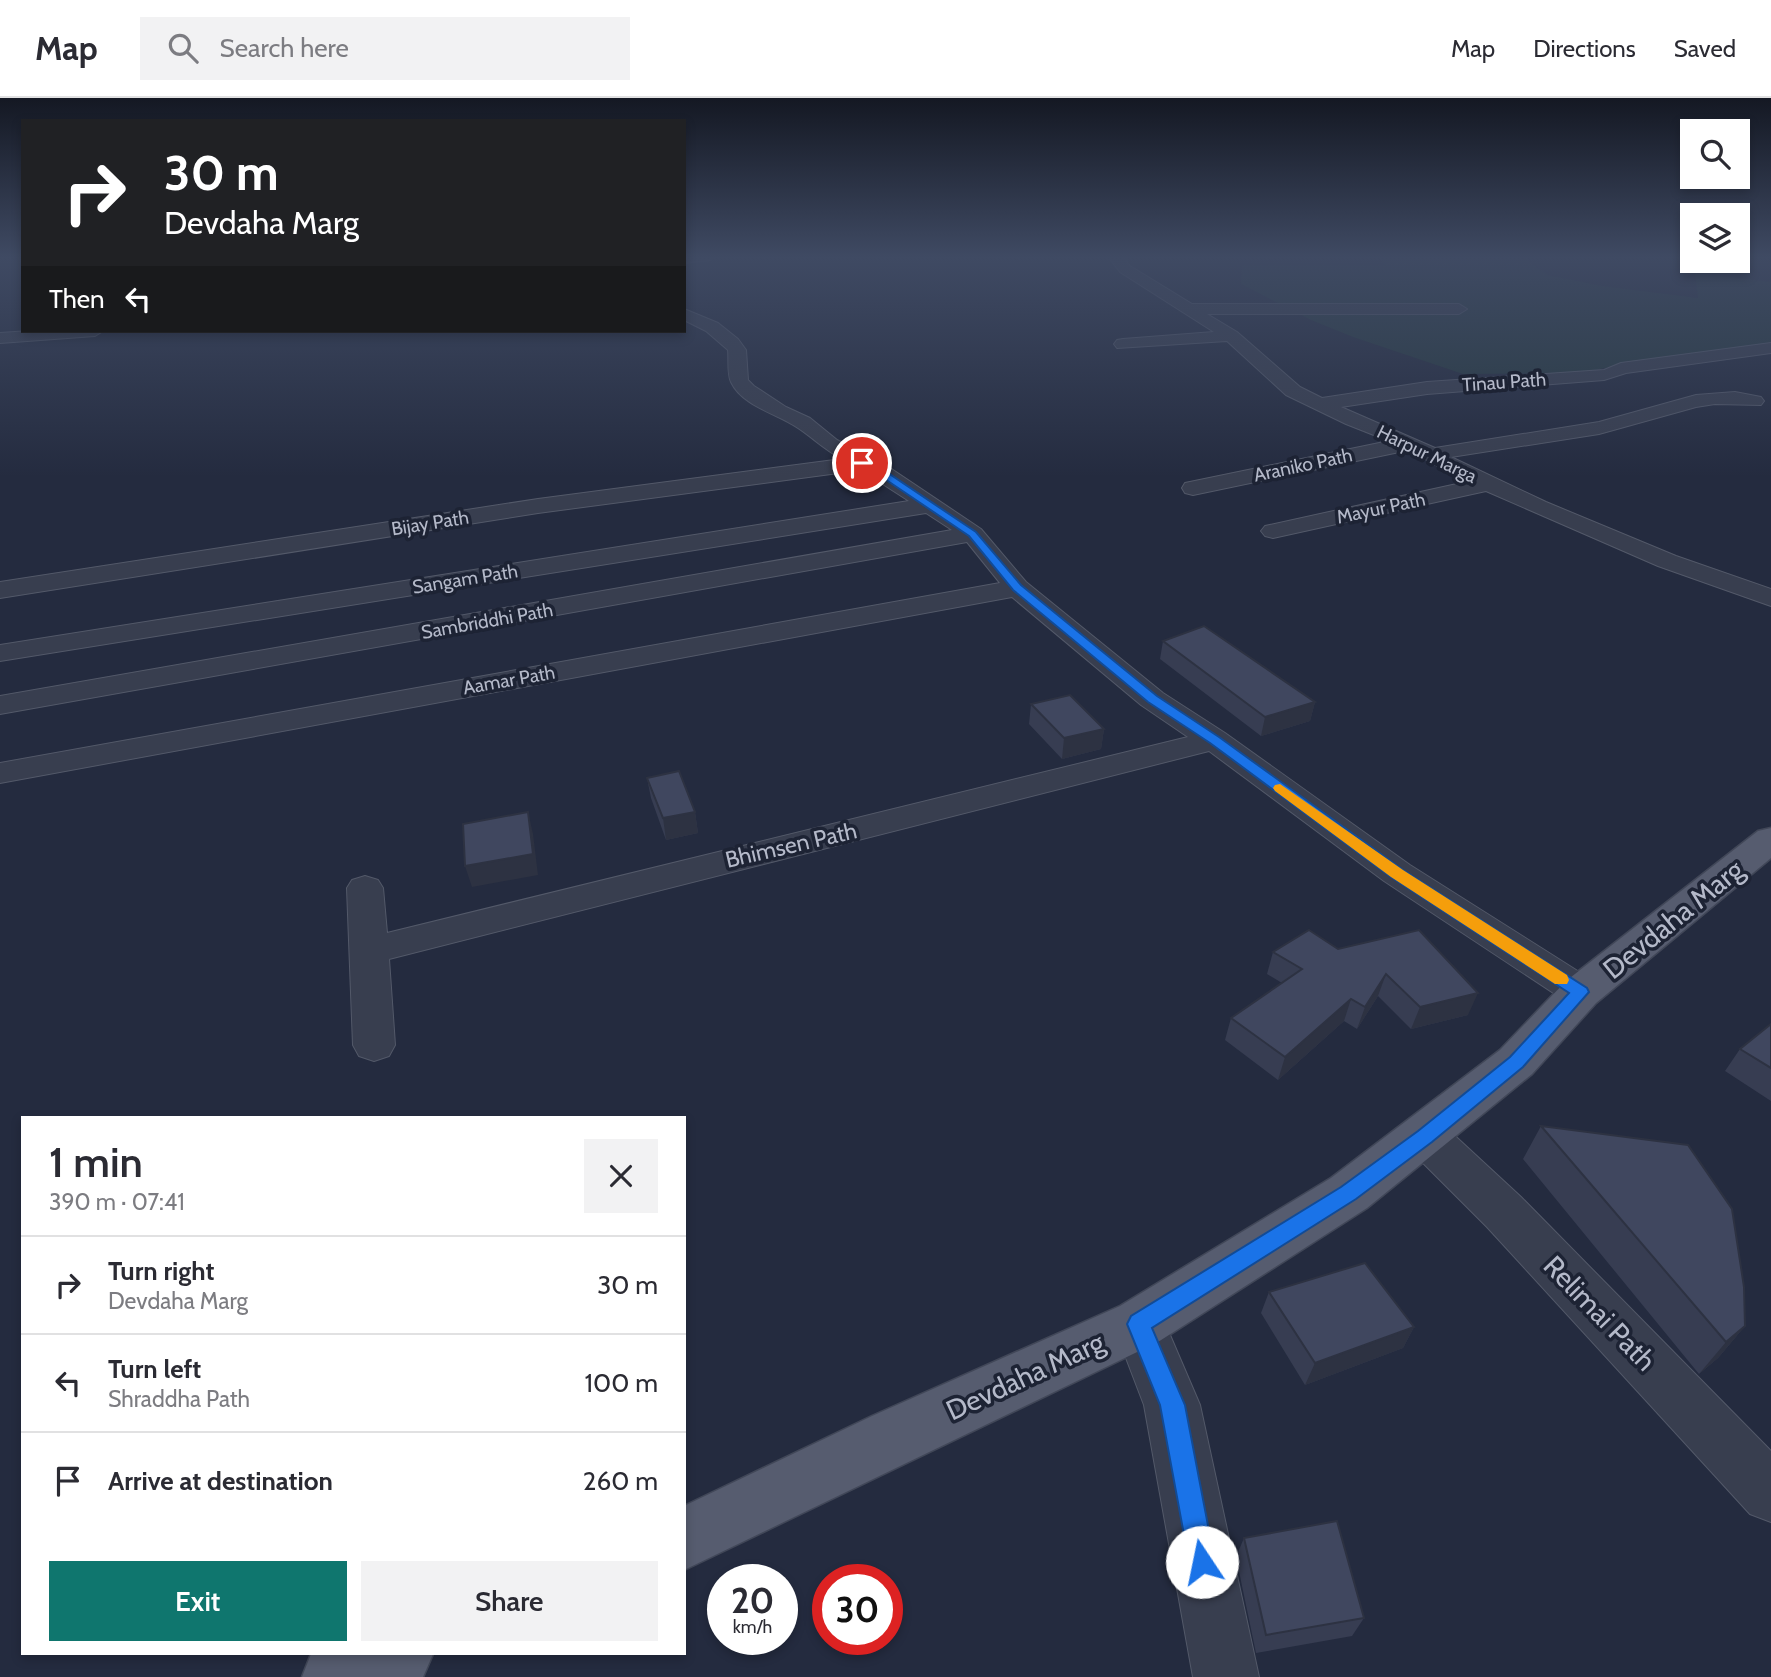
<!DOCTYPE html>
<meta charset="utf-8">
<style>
body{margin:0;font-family:Cabin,sans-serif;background:#f2f2f3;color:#2b2b33;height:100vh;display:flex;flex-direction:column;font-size:26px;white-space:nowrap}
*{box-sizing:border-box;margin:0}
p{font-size:23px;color:#7c7c81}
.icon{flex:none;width:38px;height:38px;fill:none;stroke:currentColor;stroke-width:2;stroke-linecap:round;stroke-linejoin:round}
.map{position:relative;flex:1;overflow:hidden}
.panel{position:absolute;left:21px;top:1018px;width:665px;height:539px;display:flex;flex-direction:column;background:#fff;border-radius:0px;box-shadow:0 4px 10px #0003}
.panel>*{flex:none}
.top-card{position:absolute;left:21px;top:21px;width:665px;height:214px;border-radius:0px;box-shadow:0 4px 10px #0003;background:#202124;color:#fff;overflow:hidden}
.tools{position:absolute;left:1680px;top:21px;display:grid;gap:14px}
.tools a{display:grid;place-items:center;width:70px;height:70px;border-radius:0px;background:#fff;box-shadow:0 4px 10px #0003;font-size:35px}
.speed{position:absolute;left:707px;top:1466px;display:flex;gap:14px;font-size:35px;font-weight:700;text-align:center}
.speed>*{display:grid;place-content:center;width:91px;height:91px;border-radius:50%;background:#fff;box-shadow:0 4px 10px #0003;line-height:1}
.speed small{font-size:18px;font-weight:400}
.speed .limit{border:10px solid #d22;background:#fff;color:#111}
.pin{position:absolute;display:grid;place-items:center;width:60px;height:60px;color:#fff;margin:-30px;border:4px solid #fff;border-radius:50%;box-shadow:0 2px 7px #0007}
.me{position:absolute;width:77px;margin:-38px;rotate:349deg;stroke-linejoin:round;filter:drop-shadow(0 0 5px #0008)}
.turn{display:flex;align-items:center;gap:24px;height:147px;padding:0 28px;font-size:32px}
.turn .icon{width:91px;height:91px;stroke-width:2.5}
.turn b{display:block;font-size:49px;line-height:60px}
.then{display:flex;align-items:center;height:66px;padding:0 28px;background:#0003;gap:14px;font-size:26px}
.round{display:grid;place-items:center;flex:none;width:74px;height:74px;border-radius:0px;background:#f2f2f3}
.headline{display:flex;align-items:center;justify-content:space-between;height:119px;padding:0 28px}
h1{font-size:42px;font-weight:600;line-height:52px}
.primary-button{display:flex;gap:14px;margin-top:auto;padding:14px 28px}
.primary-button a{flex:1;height:80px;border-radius:0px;background:#0f766e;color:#fff;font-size:28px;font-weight:600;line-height:80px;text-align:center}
.primary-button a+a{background:#f2f2f3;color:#2b2b33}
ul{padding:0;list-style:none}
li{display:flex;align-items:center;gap:21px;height:98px;padding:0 28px;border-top:2px solid #e1e1e2}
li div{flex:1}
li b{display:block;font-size:26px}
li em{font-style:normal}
header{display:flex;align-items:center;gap:42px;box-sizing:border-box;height:98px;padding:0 35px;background:#fff;border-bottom:2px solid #e1e1e2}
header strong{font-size:33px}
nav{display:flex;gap:38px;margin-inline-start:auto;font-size:24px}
.search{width:490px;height:63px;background:#f2f2f3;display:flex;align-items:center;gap:18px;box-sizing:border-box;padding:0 24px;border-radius:0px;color:#7c7c81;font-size:26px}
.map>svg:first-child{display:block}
.green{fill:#263940}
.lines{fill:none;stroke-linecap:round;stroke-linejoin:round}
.street-casing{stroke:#535969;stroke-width:2}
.primary-casing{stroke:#414758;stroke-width:3}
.street{fill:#383e4f;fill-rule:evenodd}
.primary{fill:#565c6f;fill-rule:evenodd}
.wall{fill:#373d52}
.shaded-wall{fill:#2d3242}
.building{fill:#40475f;stroke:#2d3242;stroke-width:2}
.route{fill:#1a73e8;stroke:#114b97;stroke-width:2}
.slow{fill:#f59e0b}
.labels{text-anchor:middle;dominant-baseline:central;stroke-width:7;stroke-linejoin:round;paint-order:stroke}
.far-street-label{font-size:19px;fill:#b4b9c9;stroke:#1d2334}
.street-label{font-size:23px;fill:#b4b9c9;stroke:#1d2334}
.near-street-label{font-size:28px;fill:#b4b9c9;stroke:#1d2334}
</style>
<header>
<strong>Map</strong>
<div class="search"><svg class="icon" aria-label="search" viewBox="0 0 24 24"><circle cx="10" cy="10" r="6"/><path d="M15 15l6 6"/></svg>Search here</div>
<nav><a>Map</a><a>Directions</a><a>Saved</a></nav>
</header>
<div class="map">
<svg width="1771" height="1579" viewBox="0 0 1771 1579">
<rect width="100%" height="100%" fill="#242b3f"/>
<path class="green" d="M1377,158h145l25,19 55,11 96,12 -3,-25 76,9v63l-110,12 -81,16 -117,1 -110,-37 -42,-17 -70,-36 1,-19h143z"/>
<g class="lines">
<defs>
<path id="street" d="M684,158h33l-7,4 -26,3z
M1108,158h14l8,10 62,38h267l8,5 -8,5h-252l30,18 63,55 22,11 105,-16 177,-12 17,-7 150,-20v10l-145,20 -22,7 -177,14 -86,13 94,41 164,-26 97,-27 39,-3 26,5 3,4 -3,4 -46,-1 -19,3 -97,27 -148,23 95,45 130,54 95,33v17l-113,-40 -172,-75 -213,47 -8,-2 -4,-5 4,-5 201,-44 -57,-32 -216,45 -8,-2 -3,-5 3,-5 204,-42 -43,-17 -60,-29 -59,-54 -110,7 -3,-4 3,-4 6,-1 91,-7 -94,-60z
M684,211l34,14 20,16 8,11 2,30 6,6 32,21 24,11 27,22 50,26 94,63 45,53 137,111 62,40 185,132 185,117 6,10 -6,10 -14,4 -14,-4 -183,-121 -175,-130 -820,208 6,86 -6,11 -15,5 -15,-5 -6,-11 -6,-157 5,-8 13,-4 13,4 5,8 4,45 801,-196 -47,-32 -129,-108 -1012,186v-20l1000,-180 -33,-41 -967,172v-18l952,-166 -26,-17 -926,148v-16l909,-144 -48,-31 -323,43 -538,85v-16l538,-83 304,-40c-17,-9 -29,-21 -44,-31 -20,-14 -56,-22 -67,-46 -4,-8 -2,-23 -3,-32l-22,-19 -22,-11z
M30,233h73l-8,5 -95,7v-10z
M1425,1020l16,5 80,74 250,254v71l-21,-8 -263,-287 -78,-78 -7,-13 7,-13z
M1139,1202l19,7 42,98 59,272h-66l-49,-272 -31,-81 7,-17z"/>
<path id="primary" d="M1771,730v30l-175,145 -64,71 -165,134 -209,134 -474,228v-64l188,-90 248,-110 211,-128 169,-128 66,-69 192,-150z
M311,1556h122l-10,23h-121z"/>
</defs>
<use href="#street" class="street-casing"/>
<use href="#primary" class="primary-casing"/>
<use href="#street" class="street"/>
<use href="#primary" class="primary"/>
</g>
<path class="wall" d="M1163,543l152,61 -5,19 -49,15 -101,-77z
M1031,606l73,25 -3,20 -39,10 -33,-35z
M647,680l48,34 3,21 -32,7 -15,-42z
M1338,851l130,66 -57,14 -33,-33 -21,33 -13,-8 -66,59 -53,-40 6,-22 51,-35 -15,-9 6,-22z
M1771,926v77l-46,-30 15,-22z
M1541,1028l204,200 -27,32 -19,16 -176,-215z
M1269,1194l145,35 -11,21 -98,37 -44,-72z
M1244,1440l120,80 -12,18 -96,17 -20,-96z"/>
<path class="shaded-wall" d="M1315,604l-5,19 -49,15 4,-19z
M1104,631l-3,20 -39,10 2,-21z
M528,714l5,22 5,41 -66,12 -7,-21z
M695,714l3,21 -32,7 -3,-22z
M1386,876l-8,22 -21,33 8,-22z
M1478,895l-10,22 -57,14 9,-22z
M1351,901l-7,22 -66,59 7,-23z
M1745,1228l-27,32 -19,16 27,-32z
M1414,1229l-11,21 -98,37 10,-22z"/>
<path class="building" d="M1204,528l111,76 -50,15 -102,-76z
M1070,597l34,34 -40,9 -33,-34z
M679,673l16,41 -32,6 -16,-40z
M528,714l5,42 -68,12 -2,-42z
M1309,832l29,19 81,-19 59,63 -58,14 -34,-33 -21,33 -14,-8 -66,58 -54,-39 71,-49 -29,-17z
M1771,926v44l-31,-19z
M1541,1028l147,19 44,64 12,78 1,39 -19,16z
M1365,1165l49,64 -99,36 -46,-71z
M1337,1423l27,97 -98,17 -22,-97z"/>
<linearGradient id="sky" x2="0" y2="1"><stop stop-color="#141823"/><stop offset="0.42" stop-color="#3f4a63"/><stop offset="1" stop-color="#3f4a63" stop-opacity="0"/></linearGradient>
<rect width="1771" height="379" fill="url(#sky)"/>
<path class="route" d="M862,363l20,8 94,63 45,53 136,111 62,41 184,133 184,118 2,4 -66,75 -91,75 -76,57 -204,129 33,77 30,157 -4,9 -9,4 -9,-4 -4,-9 -29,-157 -33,-81 4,-8 210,-129 77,-56 92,-74 59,-64 -178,-116 -181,-134 -62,-41 -135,-112 -44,-54 -93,-63 -17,-8 -2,-2z"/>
<path class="slow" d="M1280,686l123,86 164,105 2,5 -2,4h-12l-164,-107 -116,-86 -2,-3 2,-3z"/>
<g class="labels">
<g class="far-street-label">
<text transform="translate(1504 284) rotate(-4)">Tinau Path</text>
<text transform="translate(1427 356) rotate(26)">Harpur Marga</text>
<text transform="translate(1303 367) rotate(-12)">Araniko Path</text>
<text transform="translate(1381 410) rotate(-12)">Mayur Path</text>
<text transform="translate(430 425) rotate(-9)">Bijay Path</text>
<text transform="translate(465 481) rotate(-9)">Sangam Path</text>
<text transform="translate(487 523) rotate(-10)">Sambriddhi Path</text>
<text transform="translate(509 582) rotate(-10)">Aamar Path</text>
</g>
<g class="street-label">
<text transform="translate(791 747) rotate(-13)">Bhimsen Path</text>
</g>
<g class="near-street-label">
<text transform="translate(1673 821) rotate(-39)">Devdaha Marg</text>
<text transform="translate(1600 1215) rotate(46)">Relimai Path</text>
<text transform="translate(1025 1278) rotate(-25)">Devdaha Marg</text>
</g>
</g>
</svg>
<div class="tools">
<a><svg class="icon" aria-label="search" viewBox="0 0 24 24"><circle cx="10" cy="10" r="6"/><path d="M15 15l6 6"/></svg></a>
<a><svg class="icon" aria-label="layers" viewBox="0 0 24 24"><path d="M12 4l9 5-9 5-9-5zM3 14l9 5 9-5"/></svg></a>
</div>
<div class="speed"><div>20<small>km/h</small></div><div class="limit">30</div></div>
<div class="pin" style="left:862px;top:365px;background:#d93025"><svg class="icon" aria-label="arrive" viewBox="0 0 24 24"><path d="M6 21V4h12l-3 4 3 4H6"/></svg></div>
<svg class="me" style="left:1202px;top:1464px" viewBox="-20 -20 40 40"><circle r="19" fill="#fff"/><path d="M0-13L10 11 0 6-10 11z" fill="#1a73e8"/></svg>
<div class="top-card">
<div class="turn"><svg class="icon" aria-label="right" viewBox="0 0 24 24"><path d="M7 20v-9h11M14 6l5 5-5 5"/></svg><div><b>30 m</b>Devdaha Marg</div></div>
<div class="then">Then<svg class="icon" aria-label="left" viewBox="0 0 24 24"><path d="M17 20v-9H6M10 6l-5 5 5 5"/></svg></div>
</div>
<section class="panel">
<div class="headline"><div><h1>1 min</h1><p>390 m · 07:41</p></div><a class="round"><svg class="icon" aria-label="close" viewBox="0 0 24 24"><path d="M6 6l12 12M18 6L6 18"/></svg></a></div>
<ul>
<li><svg class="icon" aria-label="right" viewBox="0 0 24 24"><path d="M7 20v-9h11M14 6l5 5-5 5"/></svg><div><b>Turn right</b><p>Devdaha Marg</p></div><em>30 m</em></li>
<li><svg class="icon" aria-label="left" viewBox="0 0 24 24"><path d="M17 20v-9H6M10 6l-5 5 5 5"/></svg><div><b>Turn left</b><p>Shraddha Path</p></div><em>100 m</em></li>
<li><svg class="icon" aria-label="arrive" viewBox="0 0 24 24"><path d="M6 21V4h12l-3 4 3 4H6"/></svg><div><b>Arrive at destination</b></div><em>260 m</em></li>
</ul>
<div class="primary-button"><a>Exit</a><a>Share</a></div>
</section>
</div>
